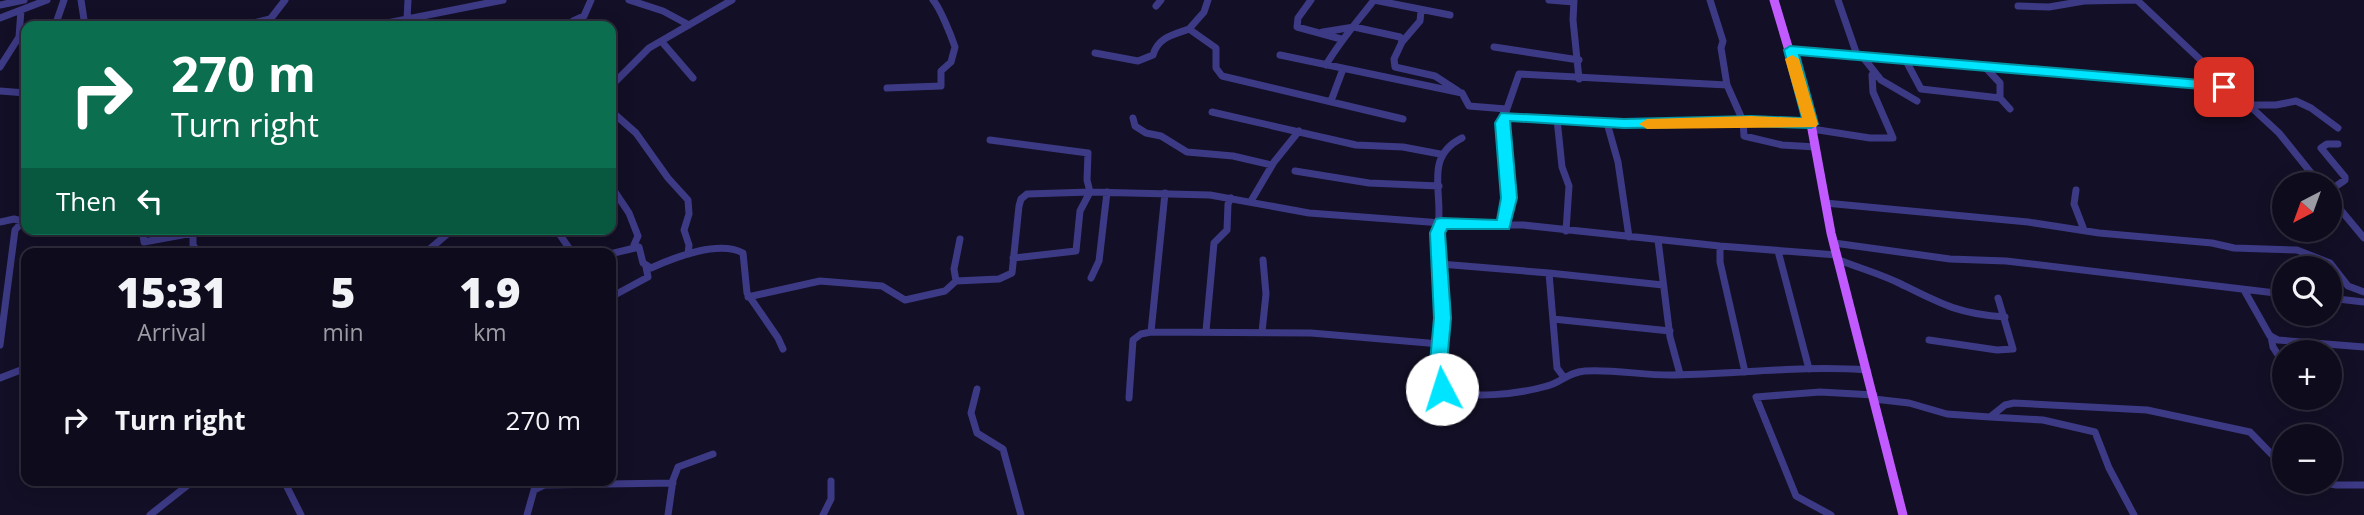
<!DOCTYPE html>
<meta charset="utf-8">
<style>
body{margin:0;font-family:"Open Sans",sans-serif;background:#171425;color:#f1f3f6;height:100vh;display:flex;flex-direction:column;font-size:26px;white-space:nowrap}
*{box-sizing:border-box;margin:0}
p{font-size:23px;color:#9b9ba3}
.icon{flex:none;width:38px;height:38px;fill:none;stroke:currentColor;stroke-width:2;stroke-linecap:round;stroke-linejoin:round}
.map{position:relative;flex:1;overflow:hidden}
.panel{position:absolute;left:21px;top:248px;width:595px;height:238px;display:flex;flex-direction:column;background:#0e0b1c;border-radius:14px;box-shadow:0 4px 18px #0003,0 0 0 2px #2e2b3b}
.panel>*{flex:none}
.top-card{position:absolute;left:21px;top:21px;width:595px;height:214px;border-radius:14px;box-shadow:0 4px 18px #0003,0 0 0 2px #2e2b3b;background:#0b6e4f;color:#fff;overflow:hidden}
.needle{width:46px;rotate:221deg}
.buttons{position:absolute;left:2272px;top:172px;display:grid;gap:14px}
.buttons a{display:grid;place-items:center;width:70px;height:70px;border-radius:50%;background:#0e0b1c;box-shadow:0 4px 18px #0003,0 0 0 2px #2e2b3b;font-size:35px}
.pin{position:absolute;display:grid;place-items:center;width:60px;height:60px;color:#fff;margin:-30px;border-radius:14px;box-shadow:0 4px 10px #0006}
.me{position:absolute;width:77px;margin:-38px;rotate:355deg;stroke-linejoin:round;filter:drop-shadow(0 0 5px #0008)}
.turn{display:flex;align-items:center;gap:24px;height:147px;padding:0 35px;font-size:32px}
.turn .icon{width:91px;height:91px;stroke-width:2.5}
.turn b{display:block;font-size:49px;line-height:60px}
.then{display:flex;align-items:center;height:66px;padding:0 35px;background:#0003;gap:14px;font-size:26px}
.eta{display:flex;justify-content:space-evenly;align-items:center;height:119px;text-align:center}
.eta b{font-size:42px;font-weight:800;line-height:49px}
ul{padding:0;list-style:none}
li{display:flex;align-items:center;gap:21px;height:105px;padding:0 35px}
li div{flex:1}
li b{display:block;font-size:26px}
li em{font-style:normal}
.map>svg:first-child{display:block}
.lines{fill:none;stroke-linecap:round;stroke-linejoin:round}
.minor{stroke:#3d3a85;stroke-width:7}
.major{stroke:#c25bff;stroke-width:9}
.route{fill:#00e5ff;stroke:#0095a6;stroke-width:2}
.slow{fill:#f59e0b}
</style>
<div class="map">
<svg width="2364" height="515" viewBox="0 0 2364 515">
<rect width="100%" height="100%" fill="#130f26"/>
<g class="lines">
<path class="minor" d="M81,0l4,26
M629,0l34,11 26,14
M1208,0l-4,12 -15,17 27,19v20l6,8 181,43
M1311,0l-13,18 -1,9 44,12
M1549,0l25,2
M1574,0l-1,20 6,59
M1710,0l13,41 -2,7 6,37 16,36 1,15 38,9 34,2
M1838,0l19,55
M0,5l24,-5
M1156,6l5,-6
M2018,6l31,1 35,-6 53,-1
M0,18l47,-18
M407,19l1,-19
M573,21l11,-5 7,-16
M55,26l9,-26
M194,26l1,-3
M240,26l30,-7
M265,26l20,-26
M372,26l131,-26
M1323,32l31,-5 46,10 2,5 -8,17 1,8 40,9 23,15
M662,42l31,36
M1402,42l18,-21 1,-10
M1494,47l85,13
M1790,50l435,37v-4l-87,-82
M1095,53l43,8 15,-6c5,-18 20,-20 36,-26
M1280,55l182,38 7,13 37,3
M1862,56l19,24 36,21
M1905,59l16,30 79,9
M1326,65c14,-24 31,-43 48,-65l76,15
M0,67l19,-30 2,-27
M1985,67l15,16v15l10,11
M2226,84l53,49 41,51
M611,86l38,-38 83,-48
M887,88l54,-2v-15l10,-9 4,-15c-4,-12 -15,-39 -22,-47
M0,91l26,2
M1331,101l12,-32
M2249,105h27l20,-4 15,7 27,20
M611,111l25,22 32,45 20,22 1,14 -5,16 5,15 -1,9
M1212,112l144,33 47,2 37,7
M1506,116l118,8 127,-3 60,3
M1133,118l2,8 11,7 15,3 26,16 46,4 39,9
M1557,119l5,48 7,19 -3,45
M1607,123l11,39 11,75
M1812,129l58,9h23l-20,-46 -1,-17
M1462,138c-41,20 -16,59 -25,95l5,86 -4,43 4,27c26,11 77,5 105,-3 14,-3 21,-14 38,-15 30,-2 61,5 91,4 63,-1 127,-10 191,-5
M990,140l98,13 -1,27 3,12 120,3 99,18 133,10 81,2 197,21 117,9
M1295,171l74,12 70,3
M611,186l18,27 9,23 -4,9
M2076,190l-2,14 10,26
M2329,191l16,-11v-3l-24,-29 6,-4h11
M2329,196l35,42
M1251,201l23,-39 25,-31
M1825,203l203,19 71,11 113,10 22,5 63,2 33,13 18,23 16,6
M0,222l14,-3 8,2
M1504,225l5,-27 -7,-75 17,-49 208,11
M142,229l2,13 49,-9v12l6,9
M556,229l17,25
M1658,240l12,97 10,37
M1834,243l116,16 56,2 278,33
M1720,246v16l25,110
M1778,251l31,118
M424,254l29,-25
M610,254l29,-7 4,16 8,5c24,-11 68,-28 92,-15l4,40 31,45 5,11
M1013,258l63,-7 4,-40 10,-19
M1839,260c20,8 42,14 62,24 40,20 58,30 104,33
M1440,264l109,9
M1091,278l8,-17 8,-69
M956,281l43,-2 13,-6 7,-67 2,-7 6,-5 63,-2
M2244,290l26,46 8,4 86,7
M611,297l37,-20 -2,-10
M748,297l72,-16 62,5 23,14 40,-9 11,-10 -2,-12 6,-30
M2329,298l35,4
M1553,319l117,12
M1206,331l8,-88 13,-13 1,-26 3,-6
M1151,332l14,-139
M1262,332l4,-38 -3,-34
M2271,336l2,11 11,17
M1929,340l68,10 16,-1 -15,-51
M0,345l15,-115 11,-12
M1563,376l-6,-8 -8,-95 114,12
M0,378l26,-10
M977,389l-6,24 6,20 26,16 18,66
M1129,398l4,-58 8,-6 10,-2 160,1 129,11
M1874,399l35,4 38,11 43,3 15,-12 9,-2 133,7 103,22 34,35
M1990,417l53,3 52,12 14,36 25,47
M284,481l17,34
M2316,481l20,4h28
M150,515l43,-34
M527,515l7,-25 10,-5 129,-2
M668,515l5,-35 5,-13 35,-13
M823,515l8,-16v-18
M1831,515l-35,-19 -40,-99 64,-5 54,3"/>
<path class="major" d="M1774,0l37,124 20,109 72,282"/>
</g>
<path class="route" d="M1790,46l434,36 7,5 -7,4 -425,-36 19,69 -7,4 -60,-2 -127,2 -114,-7 7,77 -8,31h-62l-2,4 6,85 -4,44 4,27 -3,5h-12l-6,-32 4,-44 -4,-85 6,-14 5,-1 56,2 4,-22 -6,-75 6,-10 123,6 127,-3 51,2 -18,-68z"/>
<path class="slow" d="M1792,55l7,4 19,65 -2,3 -169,2 -8,-5 8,-5 104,-3 51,2 -17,-59z"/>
</svg>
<div class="buttons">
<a><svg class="needle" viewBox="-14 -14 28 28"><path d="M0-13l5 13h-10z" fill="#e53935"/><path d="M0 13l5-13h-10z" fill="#9b9ba3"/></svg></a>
<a><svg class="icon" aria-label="search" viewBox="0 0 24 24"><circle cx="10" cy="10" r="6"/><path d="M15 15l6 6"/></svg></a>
<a>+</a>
<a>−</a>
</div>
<div class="pin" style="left:2224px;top:87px;background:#d93025"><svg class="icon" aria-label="arrive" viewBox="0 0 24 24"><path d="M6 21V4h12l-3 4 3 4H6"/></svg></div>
<svg class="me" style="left:1442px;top:389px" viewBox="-20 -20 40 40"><circle r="19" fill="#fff"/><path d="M0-13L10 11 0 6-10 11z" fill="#00e5ff"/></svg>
<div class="top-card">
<div class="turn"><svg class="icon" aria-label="right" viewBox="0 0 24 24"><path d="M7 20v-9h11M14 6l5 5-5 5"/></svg><div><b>270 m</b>Turn right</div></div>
<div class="then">Then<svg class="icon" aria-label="left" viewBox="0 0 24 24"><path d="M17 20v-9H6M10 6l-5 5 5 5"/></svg></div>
</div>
<section class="panel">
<div class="eta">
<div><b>15:31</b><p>Arrival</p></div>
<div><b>5</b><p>min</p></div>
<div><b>1.9</b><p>km</p></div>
</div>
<ul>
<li><svg class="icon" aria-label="right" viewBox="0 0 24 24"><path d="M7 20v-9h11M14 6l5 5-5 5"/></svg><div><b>Turn right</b></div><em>270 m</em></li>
</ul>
</section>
</div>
